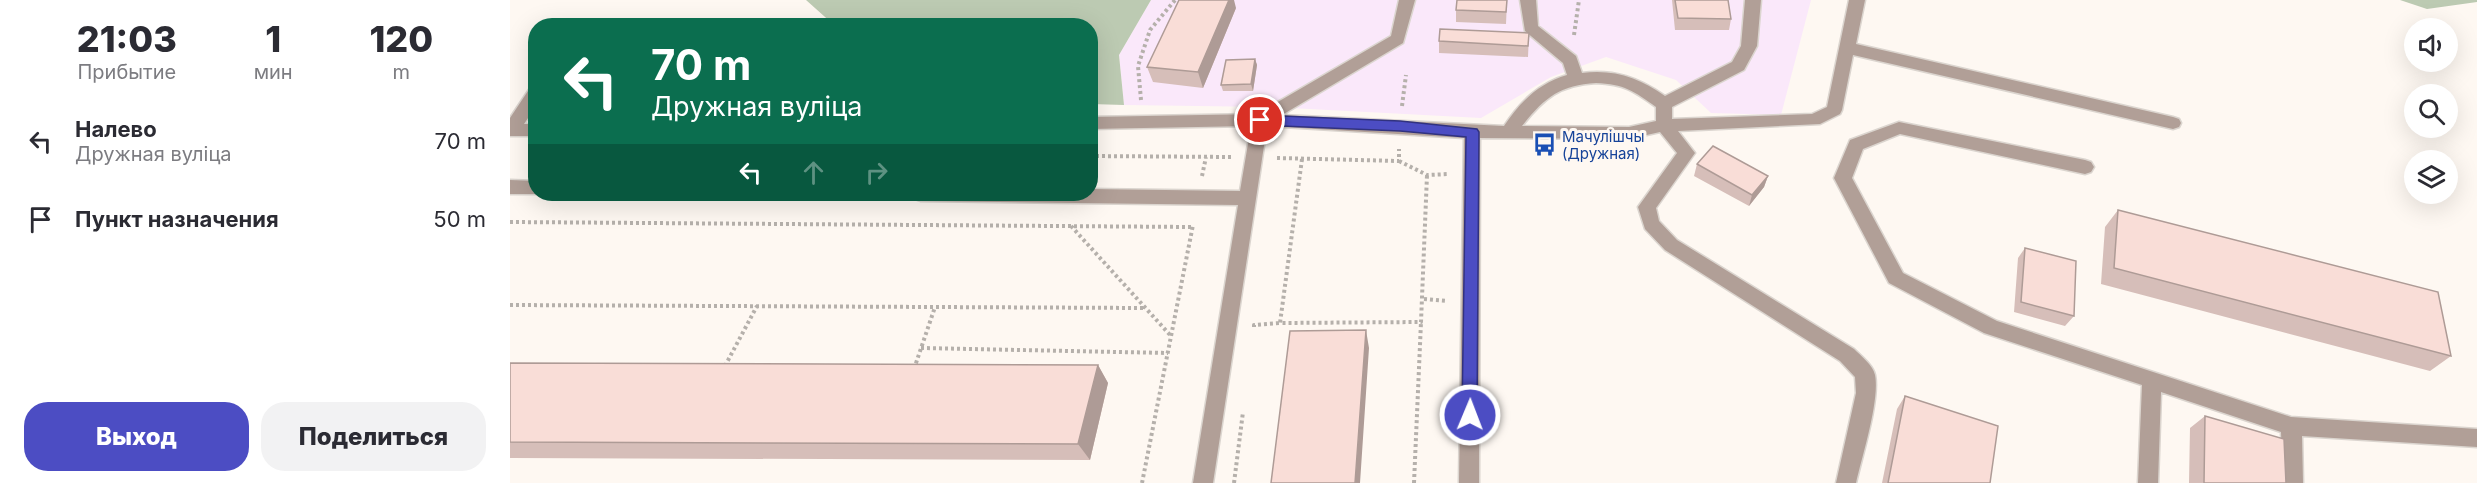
<!DOCTYPE html>
<html lang="ru">
<meta charset="utf-8">
<style>
body{margin:0;font-family:Inter,sans-serif;background:#f2f2f3;color:#2b2b33;height:100vh;display:flex;flex-direction:column;font-size:22px;white-space:nowrap}
*{box-sizing:border-box;margin:0}
p{font-size:20px;color:#7c7c81}
.icon{flex:none;width:33px;height:33px;fill:none;stroke:currentColor;stroke-width:2;stroke-linecap:round;stroke-linejoin:round}
.map{position:relative;flex:1;overflow:hidden}
.side{display:flex;flex-direction:column;background:#fff;width:510px}
.side>*{flex:none}
.guide{position:absolute;left:18px;top:18px;width:570px;height:183px;border-radius:24px;box-shadow:0 6px 24px #0002;background:#0b6e4f;color:#fff;overflow:hidden}
.tools{position:absolute;left:1894px;top:18px;display:grid;gap:12px}
.tools a{display:grid;place-items:center;width:54px;height:54px;border-radius:50%;background:#fff;box-shadow:0 6px 24px #0002;font-size:30px}
.pin{position:absolute;display:grid;place-items:center;width:51px;height:51px;color:#fff;margin:-26px;border:3px solid #fff;border-radius:50%;box-shadow:0 2px 6px #0007}
.me{position:absolute;width:66px;margin:-33px;rotate:1deg;stroke-linejoin:round;filter:drop-shadow(0 0 4px #0008)}
.turn{display:flex;align-items:center;gap:21px;height:126px;padding:0 24px;font-size:27px}
.turn .icon{width:78px;height:78px;stroke-width:2.5}
.turn b{display:block;font-size:42px;line-height:51px}
.lanes{display:flex;align-items:center;height:57px;padding:0 24px;background:#0003;justify-content:center;gap:30px;direction:ltr}
.lanes .off{opacity:.35}
.eta{display:flex;justify-content:space-evenly;align-items:center;height:102px;text-align:center}
.eta b{font-size:36px;font-weight:800;line-height:42px}
.primary-button{display:flex;gap:12px;margin-top:auto;padding:12px 24px}
.primary-button a{flex:1;height:69px;border-radius:24px;background:#4c4dc3;color:#fff;font-size:24px;font-weight:800;line-height:69px;text-align:center}
.primary-button a+a{background:#f2f2f3;color:#2b2b33}
ul{padding:0;list-style:none}
li{display:flex;align-items:center;gap:18px;height:78px;padding:0 24px}
li div{flex:1}
li b{display:block;font-size:22px}
li em{font-style:normal}
main{display:flex;flex:1;min-height:0}
.map>svg:first-child{display:block}
.industrial{fill:#fae8fa}
.green{fill:#bccab2}
.lines{fill:none;stroke-linecap:round;stroke-linejoin:round}
.minor-casing{stroke:#dbd5cf;stroke-width:3}
.path{stroke:#b5b0ab;stroke-width:4;stroke-dasharray:3 3;stroke-linecap:butt}
.minor{fill:#b19f97;fill-rule:evenodd}
.wall{fill:#d6beb9}
.shaded-wall{fill:#ae9b96}
.building{fill:#f9ddd7;stroke:#ae9b96;stroke-width:1.5}
.route{fill:#4c4dc3;stroke:#31327f;stroke-width:1.5}
.labels{text-anchor:middle;dominant-baseline:central;stroke-width:6;stroke-linejoin:round;paint-order:stroke}
.transit-label{font-size:15px;fill:#164399;stroke:#fef8f2;text-anchor:start}
</style>
<main>
<section class="side">
<div class="eta">
<div><b>21:03</b><p>Прибытие</p></div>
<div><b>1</b><p>мин</p></div>
<div><b>120</b><p>m</p></div>
</div>
<ul>
<li><svg class="icon" aria-label="left" viewBox="0 0 24 24"><path d="M17 20v-9H6M10 6l-5 5 5 5"/></svg><div><b>Налево</b><p>Дружная вуліца</p></div><em>70 m</em></li>
<li><svg class="icon" aria-label="arrive" viewBox="0 0 24 24"><path d="M6 21V4h12l-3 4 3 4H6"/></svg><div><b>Пункт назначения</b></div><em>50 m</em></li>
</ul>
<div class="primary-button"><a>Выход</a><a>Поделиться</a></div>
</section>
<div class="map">
<svg width="1967" height="483" viewBox="0 0 1967 483">
<rect width="100%" height="100%" fill="#fef8f2"/>
<path class="industrial" d="M641,0h660l-30,115 -70,-2 -35,-33 -70,-23 -55,20 -70,41 -210,-11 -147,-2 -5,-50z"/>
<path class="green" d="M296,0h345l-32,55 5,50 -33,-1 -1,-78 -256,-1z
M1890,0h77v2l-50,7z"/>
<g class="lines">
<defs>
<path id="minor" d="M889,0h16l-12,43 -121,72 222,11c16,-24 35,-43 63,-51l-4,-12 -38,-32 -5,-31h16l2,26 38,30 6,17c33,-4 57,5 83,23l67,-34 9,-16 4,-46h16l-4,46 -13,24 -72,37v12l140,-5 15,-7 22,-107h16l-9,44 317,73 6,2 2,4 -2,4 -6,2 -320,-74 -11,55 -2,4 -20,10 -142,7 17,22 -39,55 3,13 18,19 177,109c7,7 19,16 21,26 5,25 -13,81 -19,108h-20l20,-90 -1,-16 -15,-16 -175,-111 -20,-21 -7,-22 39,-54 -17,-21 -31,7 -149,-1 -1,345h-20l5,-345 -197,-12 -54,357h-20l45,-278 -317,-4 -6,-2 -3,-5h178v-5l150,2 11,-65 -161,3v-12l167,-3 134,-78zM1086,83c28,1 38,8 60,24v14l-27,6 -107,-1c22,-28 38,-41 74,-43z
M26,86v20l-12,18h12v12h-26v-18l20,-30z
M1389,122l186,38 6,2 3,5 -3,5 -6,2 -185,-40 -37,15 -11,29 51,95 94,48 294,96 186,12v18l-175,-11 1,47h-20l-2,-51 -120,-40 -3,91h-20l4,-98 -158,-52 -95,-50 -55,-105 16,-38z
M0,180l26,1v13h4h-30z"/>
</defs>
<use href="#minor" class="minor-casing"/>
<path class="path" d="M1064,35l5,-35
M631,100l-3,-34 12,-36 25,-30
M892,106l4,-31
M580,156l141,1
M767,158l122,3v-12
M792,159l-22,164 141,-1 6,-147
M889,161l28,14 22,-1
M692,176l4,-19
M0,222l682,5
M561,226l100,110
M914,299l23,2
M0,305l635,3
M744,327v-2l26,-2
M411,348l247,5
M215,366l32,-60
M404,369l21,-62
M632,483l51,-258
M724,483l9,-71
M904,483l7,-161"/>
<use href="#minor" class="minor"/>
</g>
<path class="wall" d="M997,0l-1,24 -50,-2v-12z
M1162,0h56l3,19 -2,11h-54z
M726,8l-33,80 -50,-6 -6,-15z
M1019,33l-1,24 -89,-4v-12z
M745,59l2,6 -4,26h-30l-2,-6z
M1187,164l71,12 -4,11 -15,19 -55,-30z
M1608,210l333,146 -21,15 -329,-87 4,-57z
M1515,248l49,68 -9,10 -51,-14 4,-54z
M0,363l588,2 10,18 -18,77 -580,-2z
M1395,396l85,87h-108l15,-74z
M1695,416l81,67h-97l1,-55z"/>
<path class="shaded-wall" d="M719,0h5l2,8 -33,80 -5,-16z
M745,59l2,6 -4,26 -2,-7z
M1258,176l-4,11 -15,19 3,-11z
M856,330l3,18 -9,135h-5z
M588,365l10,18 -18,77 -12,-16z"/>
<path class="building" d="M669,0h50l-31,72 -51,-5z
M947,0h50l-1,12 -50,-2z
M1165,0h53l3,19 -53,-1z
M930,29l89,4 -1,13 -89,-5z
M745,59l-4,25 -30,1 5,-25z
M1203,146l55,30 -16,19 -55,-31z
M1608,210l320,82 13,64 -337,-88z
M1515,248l51,13 -2,55 -53,-14z
M856,330l-11,153h-84l19,-152z
M0,363l588,2 -20,79 -568,-2z
M1395,396l93,30 -8,57h-102z
M1695,416l79,23 2,44h-82z"/>
<path class="route" d="M750,115l140,6 77,8 2,3 -2,283 -2,5 -5,2 -6,-2 -2,-5 4,-278 -66,-6 -140,-6 -6,-5z"/>
<defs>
<symbol id="bus-bare" viewBox="-9 -9 18 18"><path d="M-5-6H5V4H4V6H2V4H-2V6H-4V4H-5ZM-3.5-4V0h7V-4ZM-3.5 1.2v1.5H-2V1.2ZM2 1.2v1.5H3.5V1.2Z" fill="#1a4fb4" stroke="#fef8f2" stroke-width="2.5" paint-order="stroke"/></symbol>
</defs>
<g fill-rule="evenodd">
<use href="#bus-bare" x="1018" y="128" width="33" height="33"/>
</g>
<g class="labels">
<g class="transit-label">
<text x="1052" y="136">Мачулішчы<tspan x="1052" dy="17">(Дружная)</tspan></text>
</g>
</g>
</svg>
<div class="tools">
<a><svg class="icon" aria-label="sound" viewBox="0 0 24 24"><path d="M4 9h4l5-4v14l-5-4H4zM17 9q2 3 0 6"/></svg></a>
<a><svg class="icon" aria-label="search" viewBox="0 0 24 24"><circle cx="10" cy="10" r="6"/><path d="M15 15l6 6"/></svg></a>
<a><svg class="icon" aria-label="layers" viewBox="0 0 24 24"><path d="M12 4l9 5-9 5-9-5zM3 14l9 5 9-5"/></svg></a>
</div>
<div class="pin" style="left:750px;top:120px;background:#d93025"><svg class="icon" aria-label="arrive" viewBox="0 0 24 24"><path d="M6 21V4h12l-3 4 3 4H6"/></svg></div>
<svg class="me" style="left:960px;top:415px" viewBox="-20 -20 40 40"><circle r="17" fill="#4c4dc3" stroke="#fff" stroke-width="3"/><path d="M0-11L8 9 0 5-8 9z" fill="#fff"/></svg>
<div class="guide">
<div class="turn"><svg class="icon" aria-label="left" viewBox="0 0 24 24"><path d="M17 20v-9H6M10 6l-5 5 5 5"/></svg><div><b>70 m</b>Дружная вуліца</div></div>
<div class="lanes"><svg class="icon" aria-label="left" viewBox="0 0 24 24"><path d="M17 20v-9H6M10 6l-5 5 5 5"/></svg><svg class="icon off" aria-label="ahead" viewBox="0 0 24 24"><path d="M12 20V5M6 11l6-6 6 6"/></svg><svg class="icon off" aria-label="right" viewBox="0 0 24 24"><path d="M7 20v-9h11M14 6l5 5-5 5"/></svg></div>
</div>
</div>
</main>
